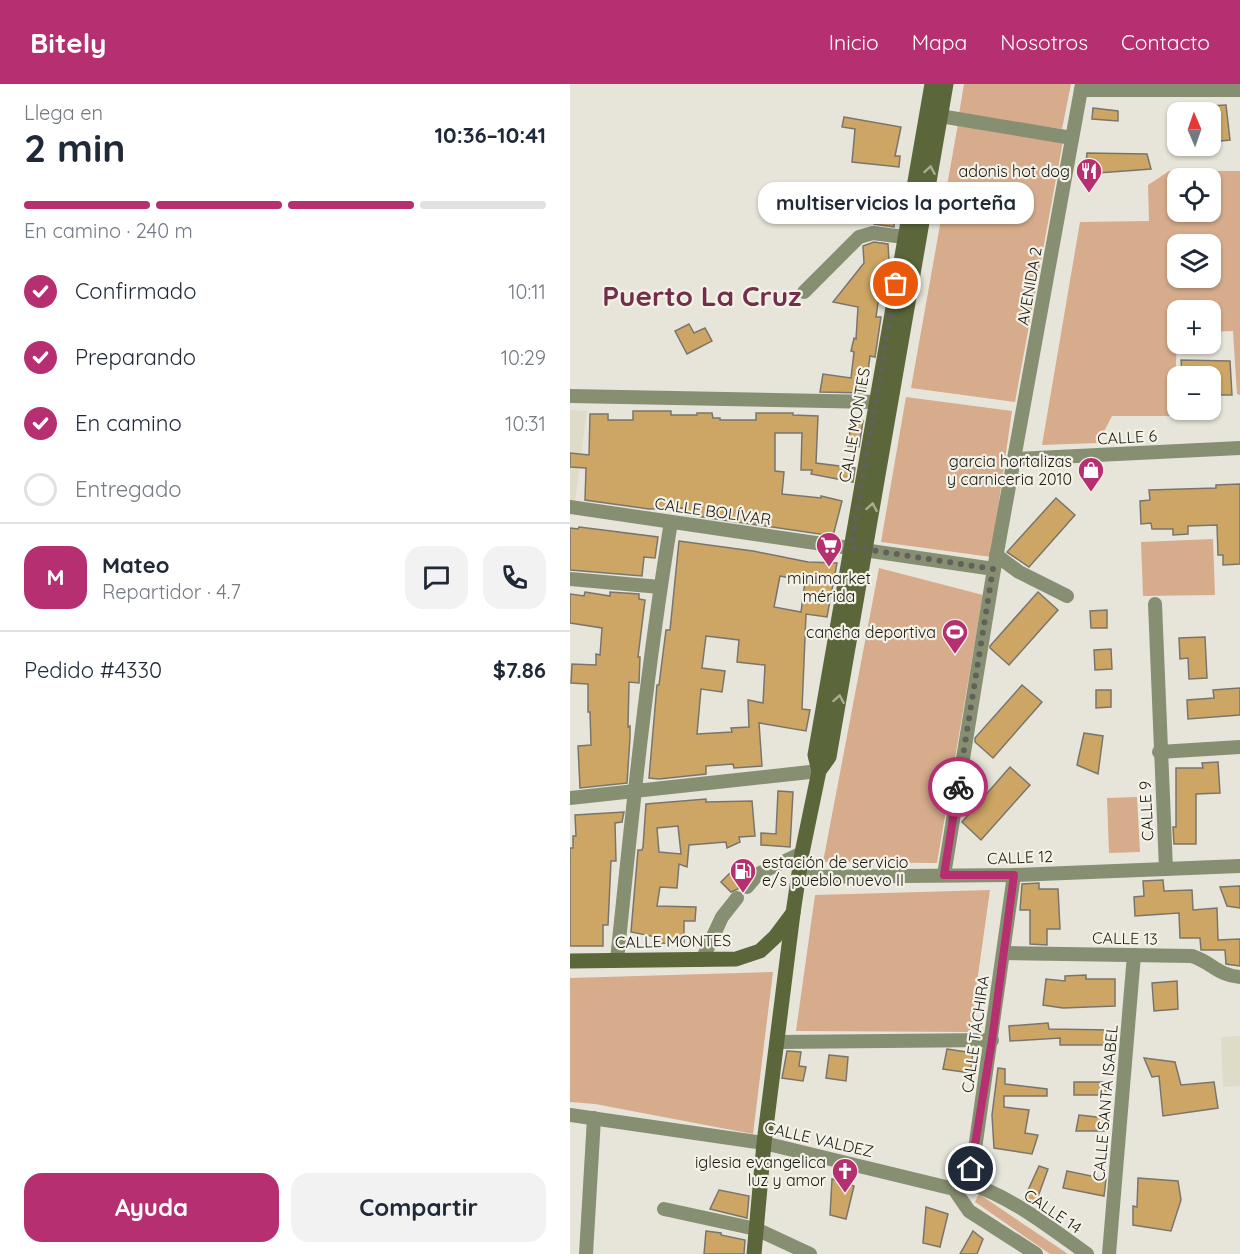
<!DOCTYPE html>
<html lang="es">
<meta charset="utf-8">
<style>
body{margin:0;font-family:Quicksand,sans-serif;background:#f2f2f3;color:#1f2937;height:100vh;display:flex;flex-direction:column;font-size:22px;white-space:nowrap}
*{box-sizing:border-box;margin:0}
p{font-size:20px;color:#747a83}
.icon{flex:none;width:33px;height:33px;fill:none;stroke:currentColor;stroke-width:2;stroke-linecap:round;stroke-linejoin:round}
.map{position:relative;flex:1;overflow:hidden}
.details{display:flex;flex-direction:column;background:#fff;width:570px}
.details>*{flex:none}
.needle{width:39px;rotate:358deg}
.fabs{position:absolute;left:597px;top:18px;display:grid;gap:12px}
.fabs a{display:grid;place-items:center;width:54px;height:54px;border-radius:12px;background:#fff;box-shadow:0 2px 4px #0004;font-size:30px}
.pin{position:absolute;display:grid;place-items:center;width:51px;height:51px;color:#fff;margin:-26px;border:3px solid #fff;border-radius:50%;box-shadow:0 2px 6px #0007}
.courier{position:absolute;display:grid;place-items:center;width:60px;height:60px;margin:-30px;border:4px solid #b62f70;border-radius:50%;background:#fff;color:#222;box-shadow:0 2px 8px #0007}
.bubble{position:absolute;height:42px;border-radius:18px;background:#fff;box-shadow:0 2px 4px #0004;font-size:20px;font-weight:700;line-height:42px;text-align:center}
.headline em{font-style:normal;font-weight:700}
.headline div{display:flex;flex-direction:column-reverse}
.headline{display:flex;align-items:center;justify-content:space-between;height:102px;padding:0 24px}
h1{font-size:39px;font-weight:700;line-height:45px}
.bar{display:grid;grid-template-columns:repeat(4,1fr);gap:9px 6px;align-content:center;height:72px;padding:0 24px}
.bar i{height:8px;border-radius:4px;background:#e0e1e3}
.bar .on{background:#b62f70}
.bar p{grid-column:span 4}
.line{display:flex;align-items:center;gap:15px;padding:0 24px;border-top:2px solid #e0e1e3}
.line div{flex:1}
.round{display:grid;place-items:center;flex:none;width:63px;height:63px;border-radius:18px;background:#f2f2f3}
ol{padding:0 24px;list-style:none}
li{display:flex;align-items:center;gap:18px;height:66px}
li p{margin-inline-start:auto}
li .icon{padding:6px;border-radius:50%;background:#b62f70;color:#fff;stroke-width:4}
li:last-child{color:#747a83}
li i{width:33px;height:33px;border:3px solid #e0e1e3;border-radius:50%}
.button{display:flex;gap:12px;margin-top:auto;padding:12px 24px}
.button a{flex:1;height:69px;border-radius:18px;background:#b62f70;color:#fff;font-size:24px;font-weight:700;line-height:69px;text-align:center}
.button a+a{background:#f2f2f3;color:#1f2937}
header{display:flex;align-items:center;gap:36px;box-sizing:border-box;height:84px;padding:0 30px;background:#b62f70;color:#fff}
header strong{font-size:28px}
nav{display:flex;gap:33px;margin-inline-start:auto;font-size:21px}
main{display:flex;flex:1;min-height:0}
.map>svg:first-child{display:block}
</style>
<header>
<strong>Bitely</strong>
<nav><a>Inicio</a><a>Mapa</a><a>Nosotros</a><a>Contacto</a></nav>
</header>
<main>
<section class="details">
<div class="headline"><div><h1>2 min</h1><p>Llega en</p></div><em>10:36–10:41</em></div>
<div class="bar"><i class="on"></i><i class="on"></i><i class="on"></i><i></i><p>En camino · 240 m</p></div>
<ol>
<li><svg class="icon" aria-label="check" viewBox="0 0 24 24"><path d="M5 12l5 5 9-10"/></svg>Confirmado<p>10:11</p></li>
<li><svg class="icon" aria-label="check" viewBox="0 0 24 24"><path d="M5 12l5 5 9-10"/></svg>Preparando<p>10:29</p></li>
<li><svg class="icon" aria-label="check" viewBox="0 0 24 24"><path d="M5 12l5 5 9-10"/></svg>En camino<p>10:31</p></li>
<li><i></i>Entregado</li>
</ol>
<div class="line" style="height:108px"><b class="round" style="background:#b62f70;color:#fff">M</b><div><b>Mateo</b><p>Repartidor · 4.7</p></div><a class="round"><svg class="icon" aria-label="chat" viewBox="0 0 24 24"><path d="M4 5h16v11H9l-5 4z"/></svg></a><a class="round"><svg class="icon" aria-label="phone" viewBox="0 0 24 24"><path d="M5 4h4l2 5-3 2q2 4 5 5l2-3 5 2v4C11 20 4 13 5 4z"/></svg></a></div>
<div class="line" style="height:78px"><div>Pedido #4330</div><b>$7.86</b></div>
<div class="button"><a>Ayuda</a><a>Compartir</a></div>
</section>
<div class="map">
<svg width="670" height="1170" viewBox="0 0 670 1170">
<rect width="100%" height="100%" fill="#e7e5da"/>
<!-- built -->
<g fill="#dedbc9">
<polygon points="0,326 17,327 5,418 0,417"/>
<polygon points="670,952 670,1002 653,1003 651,953"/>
</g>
<!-- green -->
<g fill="#d6ac8c" fill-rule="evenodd">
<polygon points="394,0 501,0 492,45 389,30"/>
<polygon points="388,40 493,57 445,318 341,304"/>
<path d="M599,87H670V311L667,310L663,247L641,248L640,226H608L604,332H542L528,359L472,361L510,138L579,137L578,101ZM608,94H640V128H608ZM608,160H640V194H608Z"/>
<polygon points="336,313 442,327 421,473 311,458"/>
<polygon points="643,455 645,511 573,512 571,458"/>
<polygon points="309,484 413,511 367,779 253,778"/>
<polygon points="567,713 570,768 539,769 537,714"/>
<polygon points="420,806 400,948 226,947 245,811"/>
<polygon points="203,888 183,1050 25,1020 0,1018 0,894"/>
<polygon points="409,1110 498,1170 480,1170 405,1118"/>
</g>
<!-- building -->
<g fill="#cda665" stroke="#7a756c" stroke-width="1.5" fill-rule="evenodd">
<polygon points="656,21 660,56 640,58 640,22"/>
<polygon points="523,24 548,27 548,37 522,35"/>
<polygon points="274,33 331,43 325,72 330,72 329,83 282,78 285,45 272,43"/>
<polygon points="517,69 577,70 581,85 515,90"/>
<polygon points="306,115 326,117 324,143 304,140"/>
<polygon points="304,158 318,160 319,177 314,177 306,233 311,233 305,273 300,272 295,309 250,308 253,290 281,294 284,268 281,267 284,254 286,255 288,223 263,218 294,179 293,162"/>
<polygon points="119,240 124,249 135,244 142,257 117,270 105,247"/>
<polygon points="611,276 660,277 662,311 640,311 640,292 612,292"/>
<polygon points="63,327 101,327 101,331 127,331 127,329 142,329 143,334 150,334 150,336 186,336 186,329 223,329 223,331 248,332 246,379 285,384 283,398 241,390 242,386 231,386 232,349 205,349 205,387 214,388 212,410 251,414 251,412 272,417 263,452 113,430 113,424 79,425 15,416 16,384 0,383 0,369 19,371 20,330 38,330 38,336 63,336"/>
<polygon points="293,337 289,363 278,362 281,338"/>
<polygon points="670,400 670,480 653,481 653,471 648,471 647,441 618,442 618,450 603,451 603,445 582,445 581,439 571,440 570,417 580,416 579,406 646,404 646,401"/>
<polygon points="486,414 505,431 459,483 437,468"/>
<polygon points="9,443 88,453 85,474 74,473 72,492 0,486 0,444 8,445"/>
<path d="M109,457L183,467L238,478L267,479L257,533L236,530L232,625L240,626L236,647L189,639L192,682L164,684L163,680L136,682V690L89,695L79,694L87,601H89L96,546H100ZM210,492L235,497L231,528L204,523ZM136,552L169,556L167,578L195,581L193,619L178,616L179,643L161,644L162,648L127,650L131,605L152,608L155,587L132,584Z"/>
<polygon points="15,508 40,512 40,508 69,510 69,515 75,516 68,573 70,573 69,599 59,598 58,643 60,642 60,653 57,699 10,704 8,662 21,661 20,628 18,628 18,600 1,599 2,580 26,581 26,570 30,571 32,544 0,539 0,510 14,512"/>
<polygon points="468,508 488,526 439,581 420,564 420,562"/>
<polygon points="537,526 537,544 521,544 520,527"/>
<polygon points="635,553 637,594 619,595 618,574 610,575 609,554"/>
<polygon points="541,565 542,585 525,586 524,566"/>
<polygon points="452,601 472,618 423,674 405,658 405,654"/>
<polygon points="670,604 670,631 618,635 617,616 644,614 643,606"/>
<polygon points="526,606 541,606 541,623 526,624"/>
<polygon points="514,649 533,652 528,690 507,681"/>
<polygon points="648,678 650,709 626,710 626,760 604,760 603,743 606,743 606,684 633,684 632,679"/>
<polygon points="440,683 460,701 411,756 392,738"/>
<polygon points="208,707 223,708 220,763 191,761 191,749 206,750"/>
<path d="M136,715V718L182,717L185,752L169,753L170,758L157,764L156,758L119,761L117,783L109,780L107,804L90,803L87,822L126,823L125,837H114V860L91,859V854L61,848L68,766H72L73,763L76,720ZM108,742L111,770L89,768L87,744Z"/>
<polygon points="54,728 52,738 45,739 46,777 41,777 38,841 33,841 33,862 0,862 0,764 3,764 3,752 6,752 5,731"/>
<polygon points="161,788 171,797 168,805 161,808 151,798"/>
<polygon points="593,796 594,807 622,806 623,826 647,824 648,856 670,855 670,882 656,880 655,866 631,866 630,854 610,854 609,829 565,832 564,813 574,812 573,797"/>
<polygon points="469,799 469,805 488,805 490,845 477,845 477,861 460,860 460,826 450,826 452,800"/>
<polygon points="670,802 670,824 657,822 650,803"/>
<polygon points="516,891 516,895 545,895 545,922 493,924 473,921 476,895 495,897 495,892"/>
<polygon points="607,897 608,925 584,927 582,899"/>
<polygon points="478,939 479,945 542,946 542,961 490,961 490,954 440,957 439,942"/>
<polygon points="377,965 403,969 400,989 373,985"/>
<polygon points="217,967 231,968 229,982 236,983 233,997 212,994"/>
<polygon points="259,971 278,973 276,997 256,994"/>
<polygon points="574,974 605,978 611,1001 644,998 648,1024 593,1032 589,992 582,993"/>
<polygon points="428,984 435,985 435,1000 477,1005 477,1012 434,1012 434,1023 459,1026 455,1049 468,1051 462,1070 424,1064 422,1031"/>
<rect x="504" y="998" width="32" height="13"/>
<polygon points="509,1031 535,1034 537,1047 506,1047"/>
<polygon points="469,1082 478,1085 466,1118 454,1115"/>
<polygon points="497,1087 536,1095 534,1112 493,1104"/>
<polygon points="568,1094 608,1097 611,1116 601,1147 563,1141 563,1122 567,1123"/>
<polygon points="262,1095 284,1102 276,1135 260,1131"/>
<polygon points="149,1106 179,1112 177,1134 140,1125"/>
<polygon points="356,1123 378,1130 370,1163 353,1159"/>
<polygon points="136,1147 151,1149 151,1151 175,1156 174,1170 134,1170"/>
<polygon points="403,1147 413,1155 407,1170 390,1170"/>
</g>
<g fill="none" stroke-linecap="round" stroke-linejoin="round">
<!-- street -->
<g stroke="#878f72" stroke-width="14">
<polyline points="511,6 670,6"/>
<polyline points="370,32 502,54"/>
<polyline points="234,208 289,153 303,149 334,153"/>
<polyline points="0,312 306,318"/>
<polyline points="445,375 670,364"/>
<polyline points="0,423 424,485"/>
<polyline points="426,471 449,488 497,512"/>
<polyline points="0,495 90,503"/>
<polyline points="585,520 596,785"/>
<polyline points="589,668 670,663"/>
<polyline points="0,714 249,687"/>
<polyline points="374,791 424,485 512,0"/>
<polyline points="230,793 444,791 670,782"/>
<polyline points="177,803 188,790 232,769"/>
<path d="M434,869L622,872C643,879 647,891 670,893"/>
<path d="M47,876C62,730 77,583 101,438"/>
<polyline points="132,876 152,833 167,814"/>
<polyline points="207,958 422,956"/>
<polyline points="0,1031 194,1059 384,1105 399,1127 466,1170"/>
<path d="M398,1099C442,1113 479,1143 517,1170"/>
<polyline points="384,1105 398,1099 404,1072 444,791"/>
<polyline points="94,1125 186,1145 240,1170"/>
<polyline points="16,1170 24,1034"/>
<polyline points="539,1170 564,871"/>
</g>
<!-- secondary -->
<g stroke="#5b663b" stroke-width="15">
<polyline points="249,687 245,671 362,0"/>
<polyline points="0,877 166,875 190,867 205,853 223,829"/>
<polyline points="184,1170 194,1059 223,829 232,769 249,687 259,673 376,0"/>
</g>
</g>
<!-- one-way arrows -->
<defs><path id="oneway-chevron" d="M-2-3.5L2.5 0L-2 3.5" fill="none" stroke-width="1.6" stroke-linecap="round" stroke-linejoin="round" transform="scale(1.5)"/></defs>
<g stroke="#a8ac91">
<use href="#oneway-chevron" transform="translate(360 86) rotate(-80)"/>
<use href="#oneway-chevron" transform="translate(302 423) rotate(-80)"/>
<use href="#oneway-chevron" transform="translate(269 615) rotate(-80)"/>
</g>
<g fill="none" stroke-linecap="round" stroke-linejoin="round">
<!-- done -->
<polyline stroke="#62605a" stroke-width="6" stroke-dasharray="0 10.8" points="326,200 281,463 423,485 388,703"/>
<!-- route -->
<polyline stroke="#b62f70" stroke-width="8" points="388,703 374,791 444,791 422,956 401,1085"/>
</g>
<!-- icons -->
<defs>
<g id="restaurant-pin" transform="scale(1.35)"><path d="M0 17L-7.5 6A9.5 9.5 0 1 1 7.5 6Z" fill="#b62f70" stroke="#f4f2e7"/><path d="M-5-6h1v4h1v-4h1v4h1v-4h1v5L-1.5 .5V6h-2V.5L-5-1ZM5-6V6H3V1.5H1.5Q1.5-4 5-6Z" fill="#fff"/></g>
<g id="shop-pin" transform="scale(1.35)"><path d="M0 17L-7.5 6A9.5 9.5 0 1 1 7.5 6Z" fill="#b62f70" stroke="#f4f2e7"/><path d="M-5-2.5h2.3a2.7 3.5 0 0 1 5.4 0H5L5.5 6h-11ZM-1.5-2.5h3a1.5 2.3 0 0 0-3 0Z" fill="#fff"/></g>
<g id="supermarket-pin" transform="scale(1.35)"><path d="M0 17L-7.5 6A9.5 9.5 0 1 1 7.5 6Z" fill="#b62f70" stroke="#f4f2e7"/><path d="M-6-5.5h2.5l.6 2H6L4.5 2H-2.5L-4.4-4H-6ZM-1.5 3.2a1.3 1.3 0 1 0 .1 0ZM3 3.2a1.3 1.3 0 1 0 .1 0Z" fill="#fff"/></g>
<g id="stadium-pin" transform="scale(1.35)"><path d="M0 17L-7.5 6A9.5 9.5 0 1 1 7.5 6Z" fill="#b62f70" stroke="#f4f2e7"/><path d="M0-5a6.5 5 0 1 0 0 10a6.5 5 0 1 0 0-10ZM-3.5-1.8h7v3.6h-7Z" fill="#fff"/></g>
<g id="fuel-pin" transform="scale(1.35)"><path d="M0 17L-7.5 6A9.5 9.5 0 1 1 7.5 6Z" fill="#b62f70" stroke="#f4f2e7"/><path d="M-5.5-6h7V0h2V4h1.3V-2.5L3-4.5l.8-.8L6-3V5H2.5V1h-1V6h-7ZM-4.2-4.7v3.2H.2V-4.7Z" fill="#fff"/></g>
<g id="church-pin" transform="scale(1.35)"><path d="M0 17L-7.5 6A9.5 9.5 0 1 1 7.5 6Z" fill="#b62f70" stroke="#f4f2e7"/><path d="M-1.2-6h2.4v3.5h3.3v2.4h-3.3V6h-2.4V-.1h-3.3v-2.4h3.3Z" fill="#fff"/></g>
</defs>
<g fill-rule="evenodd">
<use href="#restaurant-pin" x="519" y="87"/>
<use href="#shop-pin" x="521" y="386"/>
<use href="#supermarket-pin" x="259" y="461"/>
<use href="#stadium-pin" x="385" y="548"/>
<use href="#fuel-pin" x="173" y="787"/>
<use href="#church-pin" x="275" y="1087"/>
</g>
<g text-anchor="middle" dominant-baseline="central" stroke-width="4.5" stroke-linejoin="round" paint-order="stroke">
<!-- poi labels -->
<g font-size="16" fill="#1a1915" stroke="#f4f2e7" text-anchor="end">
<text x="500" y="87">adonis hot dog</text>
<text x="502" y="377">garcia hortalizas<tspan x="502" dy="18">y carniceria 2010</tspan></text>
<text x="259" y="494" text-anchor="middle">minimarket<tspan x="259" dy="18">mérida</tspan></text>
<text x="366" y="548">cancha deportiva</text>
<text x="192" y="778" text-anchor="start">estación de servicio<tspan x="192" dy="18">e/s pueblo nuevo II</tspan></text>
<text x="256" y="1078">iglesia evangelica<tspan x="256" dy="18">luz y amor</tspan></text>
</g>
<!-- street labels -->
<g font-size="16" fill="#1a1915" stroke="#f4f2e7">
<text transform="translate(459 202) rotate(-80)">AVENIDA 2</text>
<text transform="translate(284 341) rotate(-80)">CALLE MONTES</text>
<text transform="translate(557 353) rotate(-3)">CALLE 6</text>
<text transform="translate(143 427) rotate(8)">CALLE BOLÍVAR</text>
<text transform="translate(576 727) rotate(-93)">CALLE 9</text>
<text transform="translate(450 773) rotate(-2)">CALLE 12</text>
<text transform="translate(555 854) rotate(1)">CALLE 13</text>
<text transform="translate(103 857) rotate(-1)">CALLE MONTES</text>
<text transform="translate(405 950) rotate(-82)">CALLE TÁCHIRA</text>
<text transform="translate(535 1019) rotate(-85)">CALLE SANTA ISABEL</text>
<text transform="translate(249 1055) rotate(13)">CALLE VALDEZ</text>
<text transform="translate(483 1127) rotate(34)">CALLE 14</text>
</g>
<!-- town labels -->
<g font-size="28" font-weight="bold" fill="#722f4c" stroke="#f4f2e7">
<text x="132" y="211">Puerto La Cruz</text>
</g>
</g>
</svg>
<div class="fabs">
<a><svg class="needle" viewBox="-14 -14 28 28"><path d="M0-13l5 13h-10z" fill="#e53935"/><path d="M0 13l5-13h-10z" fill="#747a83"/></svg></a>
<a><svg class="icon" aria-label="locate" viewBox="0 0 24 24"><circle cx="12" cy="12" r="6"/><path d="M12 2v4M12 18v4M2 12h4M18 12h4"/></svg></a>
<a><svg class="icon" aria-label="layers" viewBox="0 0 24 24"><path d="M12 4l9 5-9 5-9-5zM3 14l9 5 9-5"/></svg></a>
<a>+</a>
<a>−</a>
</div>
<div class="pin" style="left:326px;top:200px;background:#ea580c"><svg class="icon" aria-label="bag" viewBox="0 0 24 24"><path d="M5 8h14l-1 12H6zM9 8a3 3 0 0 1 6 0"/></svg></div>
<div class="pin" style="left:401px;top:1085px;background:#1f2937"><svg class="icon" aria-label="home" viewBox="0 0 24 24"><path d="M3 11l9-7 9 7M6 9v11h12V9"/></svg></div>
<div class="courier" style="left:388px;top:703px"><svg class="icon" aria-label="bike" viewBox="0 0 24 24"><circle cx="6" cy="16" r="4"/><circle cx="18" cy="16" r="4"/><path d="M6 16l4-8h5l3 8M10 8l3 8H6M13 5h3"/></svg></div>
<div class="bubble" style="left:188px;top:98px;width:276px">multiservicios la porteña</div>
</div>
</main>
